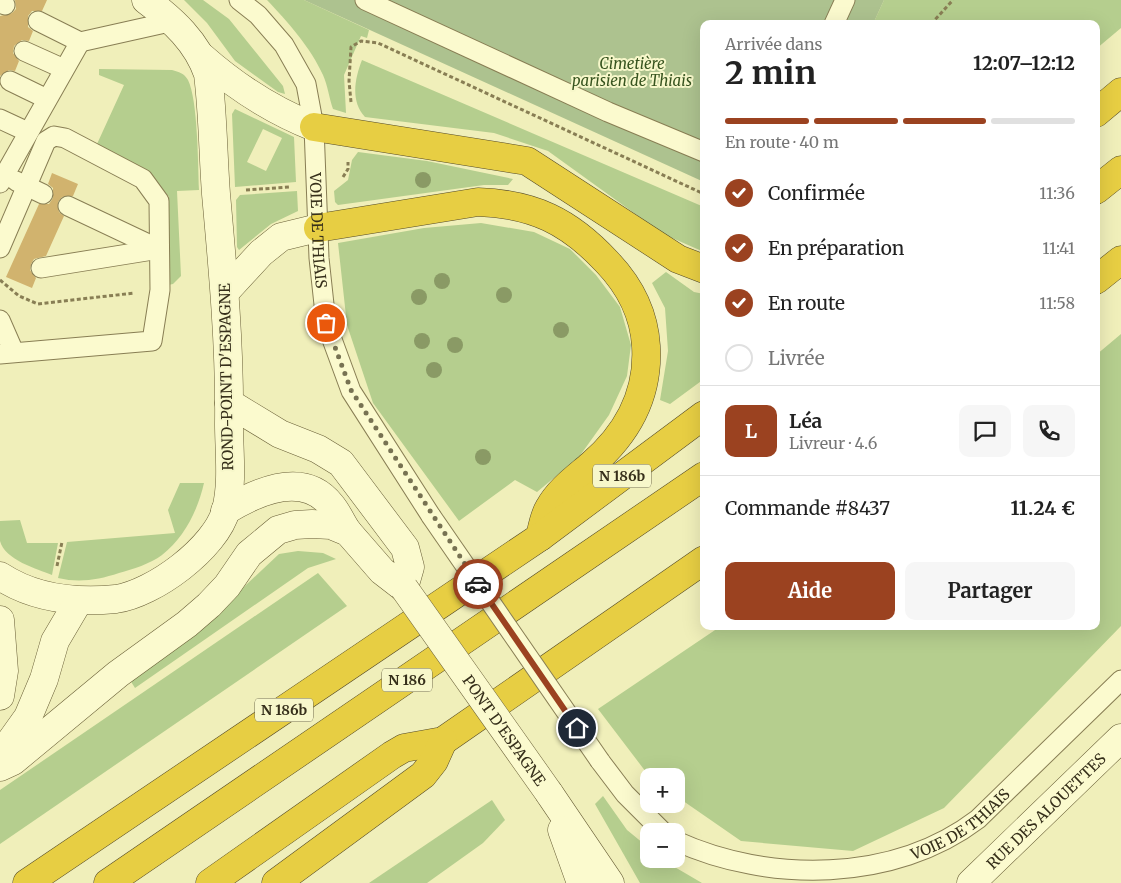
<!DOCTYPE html>
<html lang="fr">
<meta charset="utf-8">
<style>
body{margin:0;font-family:Merriweather,serif;background:#f6f6f6;color:#222;height:100vh;display:flex;flex-direction:column;font-size:19px;white-space:nowrap}
*{box-sizing:border-box;margin:0}
p{font-size:16px;color:#767676}
.icon{flex:none;width:28px;height:28px;fill:none;stroke:currentColor;stroke-width:2;stroke-linecap:round;stroke-linejoin:round}
.map{position:relative;flex:1;overflow:hidden}
.drawer{position:absolute;left:700px;top:20px;width:400px;height:610px;display:flex;flex-direction:column;background:#fff;border-radius:10px;box-shadow:0 5px 20px #0002}
.drawer>*{flex:none}
.fabs{position:absolute;left:640px;top:768px;display:grid;gap:10px}
.fabs a{display:grid;place-items:center;width:45px;height:45px;border-radius:10px;background:#fff;box-shadow:0 5px 20px #0002;font-size:25px}
.pin{position:absolute;display:grid;place-items:center;width:42px;height:42px;color:#fff;margin:-21px;border:2px solid #fff;border-radius:50%;box-shadow:0 1px 5px #0007}
.courier{position:absolute;display:grid;place-items:center;width:50px;height:50px;margin:-25px;border:4px solid #9b4220;border-radius:50%;background:#fff;color:#222;box-shadow:0 1px 6px #0007}
.summary em{font-style:normal;font-weight:700}
.summary div{display:flex;flex-direction:column-reverse}
.summary{display:flex;align-items:center;justify-content:space-between;height:85px;padding:0 25px}
h1{font-size:32px;font-weight:700;line-height:38px}
.bar{display:grid;grid-template-columns:repeat(4,1fr);gap:8px 5px;align-content:center;height:60px;padding:0 25px}
.bar i{height:6px;border-radius:4px;background:#e0e0e0}
.bar .selected{background:#9b4220}
.bar p{grid-column:span 4}
.line{display:flex;align-items:center;gap:12px;padding:0 25px;border-top:1px solid #e0e0e0}
.line div{flex:1}
.round{display:grid;place-items:center;flex:none;width:52px;height:52px;border-radius:10px;background:#f6f6f6}
ol{padding:0 25px;list-style:none}
li{display:flex;align-items:center;gap:15px;height:55px}
li p{margin-inline-start:auto}
li .icon{padding:5px;border-radius:50%;background:#9b4220;color:#fff;stroke-width:4}
li:last-child{color:#767676}
li i{width:28px;height:28px;border:2px solid #e0e0e0;border-radius:50%}
.button{display:flex;gap:10px;margin-top:auto;padding:10px 25px}
.button a{flex:1;height:58px;border-radius:10px;background:#9b4220;color:#fff;font-size:20px;font-weight:700;line-height:58px;text-align:center}
.button a+a{background:#f6f6f6;color:#222}
.map>svg:first-child{display:block}
</style>
<div class="map">
<svg width="1121" height="883" viewBox="0 0 1121 883">
<rect width="100%" height="100%" fill="#f0efba"/>
<!-- green -->
<g fill="#b5ce8e" fill-rule="evenodd">
<polygon points="184,0 203,0 229,19 283,86 285,94 278,92 235,61 207,23"/>
<path d="M267,0H304L369,30L367,38L361,36L344,75L346,113L333,109C329,98 328,86 323,75C311,48 287,21 267,0Z"/>
<polygon points="884,0 1121,0 1121,28 1096,49 1096,24 873,24"/>
<path d="M362,60L704,207V252L663,234L548,151L494,133L365,117C350,101 355,78 362,60Z"/>
<path d="M99,69L172,70C179,72 184,73 188,80C198,100 198,165 199,190L177,191L181,276L173,284L168,285L169,197L148,172L97,144L124,85L99,75Z"/>
<path d="M235,109L294,137L296,182L235,187L232,114ZM263,129L282,138L266,171L247,162Z"/>
<polygon points="358,152 427,161 513,179 508,185 484,185 338,205 335,202 334,191 348,180 352,160"/>
<polygon points="297,191 298,211 271,224 239,250 237,247 236,200 240,195"/>
<polygon points="481,223 534,232 570,249 596,275 620,307 631,345 627,376 609,415 579,457 537,492 515,480 459,521 373,403 347,325 338,243 424,228"/>
<polygon points="666,272 694,292 704,294 704,379 670,404 660,400 668,351 665,308 652,283"/>
<polygon points="1121,334 1121,626 944,808 853,851 741,841 676,796 676,776 649,776 598,709 721,626 1096,626 1096,355"/>
<path d="M180,483H204C198,510 184,538 162,555C150,564 133,569 119,573C98,580 79,583 58,578L67,542L175,533L168,510Z"/>
<path d="M20,520L27,543H58L52,575C37,569 5,560 0,541C0,535 0,527 0,521Z"/>
<polygon points="298,551 323,553 336,559 308,568 135,688 130,680 182,645 279,554"/>
<polygon points="318,573 347,606 0,844 0,790"/>
<polygon points="603,796 627,830 649,848 649,859 661,859 702,883 640,883 595,804"/>
<polygon points="492,800 505,820 483,843 427,883 369,883"/>
</g>
<!-- cemetery -->
<polygon fill="#adc28f" points="304,0 884,0 873,24 704,24 704,182"/>
<!-- building -->
<g fill="#d1b36e">
<polygon points="15,0 47,0 42,11 32,11 28,16 28,27 33,31 29,41 22,40 14,46 13,53 19,61 15,71 9,70 0,76 0,16 12,13 16,9"/>
<polygon points="52,173 78,184 73,196 62,197 58,202 59,212 64,216 46,256 34,259 31,264 30,270 36,278 32,288 6,277 39,204 49,204 53,198 53,188 48,184"/>
</g>
<g fill="none" stroke-linecap="round" stroke-linejoin="round">
<!-- lane casing -->
<g stroke="#887e54" stroke-width="21">
<g id="lane">
<path id="s1" d="M239,0L258,15L284,45L306,84L314,127L319,258L326,323L351,391L431,516"/>
<polyline points="365,0 608,112 704,152"/>
<polyline points="0,3 5,5"/>
<polyline points="38,21 80,42 174,21"/>
<polyline points="834,24 845,0"/>
<polyline points="24,51 64,69"/>
<polyline points="10,81 47,99"/>
<polyline points="0,119 28,132"/>
<polyline points="16,181 43,194"/>
<polyline points="0,183 80,42"/>
<polyline points="68,206 159,249"/>
<polyline points="0,248 46,141 54,136 65,138 143,179 159,201 160,290 152,341 0,354"/>
<polyline points="41,268 159,249"/>
<polyline points="0,320 14,352"/>
<polyline points="600,761 625,794 662,831"/>
<path id="s2" d="M676,841C768,883 894,883 978,819L1121,680"/>
</g>
</g>
<!-- secondary casing -->
<g stroke="#695f37" stroke-width="29">
<g id="secondary">
<path d="M202,57C236,87 271,110 314,127"/>
<polyline points="226,291 261,253 281,237 318,228"/>
<path d="M225,511C256,492 303,470 331,505C338,513 342,524 348,532"/>
<path d="M0,576C35,599 75,603 116,599C153,594 216,548 226,510C233,483 229,451 229,424C230,347 223,271 216,194C213,154 213,114 208,74C197,42 173,20 146,0"/>
<polyline points="0,620 4,671 0,696"/>
<polyline points="0,756 28,717 44,679 55,641 78,602"/>
<polyline points="0,767 13,761 118,674 187,624 209,605 227,586 249,554 278,530 295,525 312,524 331,525 348,532 382,571 404,588 410,567 405,548 341,463 318,449 280,434 229,403"/>
<polyline points="549,793 610,883"/>
<polyline points="562,830 581,883"/>
<path id="s3" d="M971,883L1121,738"/>
</g>
</g>
<!-- highway casing -->
<g stroke="#554a29" stroke-width="29">
<g id="highway">
<polyline points="1096,113 1121,92"/>
<polyline points="314,127 527,161 678,259 704,269"/>
<polyline points="1096,190 1121,170"/>
<path d="M318,228L478,202C533,204 569,221 607,262C630,286 644,313 646,346C649,395 627,434 591,465C576,478 559,490 549,508C544,516 542,528 540,537"/>
<polyline points="1096,280 1121,260"/>
<polyline points="27,883 540,537 704,415"/>
<polyline points="108,883 704,476"/>
<polyline points="210,883 392,755 404,748 443,741 704,560"/>
<polyline points="276,883 423,775 434,761 443,741"/>
</g>
</g>
<!-- path -->
<g stroke="#887e54" stroke-width="3" stroke-dasharray="4 2.5" stroke-linecap="butt">
<polyline points="931,24 953,0"/>
<polyline points="351,102 349,81 351,47 361,41 378,43 704,194"/>
<polyline points="343,177 348,169 348,162"/>
<polyline points="246,190 290,187"/>
<polyline points="0,280 19,296 38,304 134,293"/>
<polyline points="57,566 62,542"/>
</g>
<!-- lane -->
<use href="#lane" stroke="#fbface" stroke-width="19"/>
<!-- secondary -->
<use href="#secondary" stroke="#fbface" stroke-width="28"/>
<!-- highway -->
<use href="#highway" stroke="#e7ce43" stroke-width="28"/>
<!-- lane-bridge casing -->
<g stroke="#887e54" stroke-width="21" stroke-linecap="butt">
<polyline id="lane-bridge" points="431,516 600,761"/>
</g>
<!-- secondary-bridge casing -->
<g stroke="#695f37" stroke-width="29" stroke-linecap="butt">
<g id="secondary-bridge">
<path id="s4" d="M404,588L549,793"/>
</g>
</g>
<!-- lane-bridge -->
<use href="#lane-bridge" stroke="#fbface" stroke-width="19"/>
<!-- secondary-bridge -->
<use href="#secondary-bridge" stroke="#fbface" stroke-width="28"/>
</g>
<!-- trees -->
<g fill="#8a9a65">
<circle cx="423" cy="180" r="8"/>
<circle cx="442" cy="281" r="8"/>
<circle cx="504" cy="295" r="8"/>
<circle cx="419" cy="297" r="8"/>
<circle cx="561" cy="330" r="8"/>
<circle cx="422" cy="341" r="8"/>
<circle cx="455" cy="345" r="8"/>
<circle cx="434" cy="370" r="8"/>
<circle cx="483" cy="457" r="8"/>
</g>
<g fill="none" stroke-linecap="round" stroke-linejoin="round">
<!-- done -->
<polyline stroke="#777252" stroke-width="5" stroke-dasharray="0 9" points="326,323 351,390 478,584"/>
<!-- route -->
<polyline stroke="#9b4220" stroke-width="6" points="478,584 577,728"/>
</g>
<g text-anchor="middle" dominant-baseline="central" stroke-width="4" stroke-linejoin="round" paint-order="stroke">
<!-- shield labels -->
<g fill="#f7f7ca" stroke="#706b4f" stroke-width="1">
<rect x="593" y="464.5" width="58" height="23" rx="4"/>
<rect x="382" y="668.5" width="50" height="23" rx="4"/>
<rect x="255" y="698.5" width="58" height="23" rx="4"/>
</g>
<g font-size="14" font-weight="bold" fill="#362f1a">
<text x="622" y="476">N 186b</text>
<text x="407" y="680">N 186</text>
<text x="284" y="710">N 186b</text>
</g>
<!-- park labels -->
<g font-size="15" font-style="italic" fill="#37541f" stroke="#f7f7ca">
<text x="632" y="63">Cimetière<tspan x="632" dy="17">parisien de Thiais</tspan></text>
</g>
<!-- street labels -->
<g font-size="15" fill="#362f1a" stroke="#f7f7ca">
<text stroke="none"><textPath href="#s1" startOffset="256">VOIE DE THIAIS</textPath></text>
<text transform="translate(226 377) rotate(-91)">ROND-POINT D'ESPAGNE</text>
<text stroke="none"><textPath href="#s4" startOffset="174">PONT D'ESPAGNE</textPath></text>
<text stroke="none"><textPath href="#s3" startOffset="104">RUE DES ALOUETTES</textPath></text>
<text stroke="none"><textPath href="#s2" startOffset="299">VOIE DE THIAIS</textPath></text>
</g>
</g>
</svg>
<div class="fabs">
<a>+</a>
<a>−</a>
</div>
<div class="pin" style="left:326px;top:323px;background:#ea580c"><svg class="icon" aria-label="bag" viewBox="0 0 24 24"><path d="M5 8h14l-1 12H6zM9 8a3 3 0 0 1 6 0"/></svg></div>
<div class="pin" style="left:577px;top:728px;background:#1f2937"><svg class="icon" aria-label="home" viewBox="0 0 24 24"><path d="M3 11l9-7 9 7M6 9v11h12V9"/></svg></div>
<div class="courier" style="left:478px;top:584px"><svg class="icon" aria-label="car" viewBox="0 0 24 24"><path d="M5 17H2v-5l4-1 3-4h7l3 4 3 1v5h-3M9 17h6M6 11h13"/><circle cx="7" cy="17" r="2"/><circle cx="17" cy="17" r="2"/></svg></div>
<section class="drawer">
<div class="summary"><div><h1>2 min</h1><p>Arrivée dans</p></div><em>12:07–12:12</em></div>
<div class="bar"><i class="selected"></i><i class="selected"></i><i class="selected"></i><i></i><p>En route · 40 m</p></div>
<ol>
<li><svg class="icon" aria-label="check" viewBox="0 0 24 24"><path d="M5 12l5 5 9-10"/></svg>Confirmée<p>11:36</p></li>
<li><svg class="icon" aria-label="check" viewBox="0 0 24 24"><path d="M5 12l5 5 9-10"/></svg>En préparation<p>11:41</p></li>
<li><svg class="icon" aria-label="check" viewBox="0 0 24 24"><path d="M5 12l5 5 9-10"/></svg>En route<p>11:58</p></li>
<li><i></i>Livrée</li>
</ol>
<div class="line" style="height:90px"><b class="round" style="background:#9b4220;color:#fff">L</b><div><b>Léa</b><p>Livreur · 4.6</p></div><a class="round"><svg class="icon" aria-label="chat" viewBox="0 0 24 24"><path d="M4 5h16v11H9l-5 4z"/></svg></a><a class="round"><svg class="icon" aria-label="phone" viewBox="0 0 24 24"><path d="M5 4h4l2 5-3 2q2 4 5 5l2-3 5 2v4C11 20 4 13 5 4z"/></svg></a></div>
<div class="line" style="height:65px"><div>Commande #8437</div><b>11.24 €</b></div>
<div class="button"><a>Aide</a><a>Partager</a></div>
</section>
</div>
